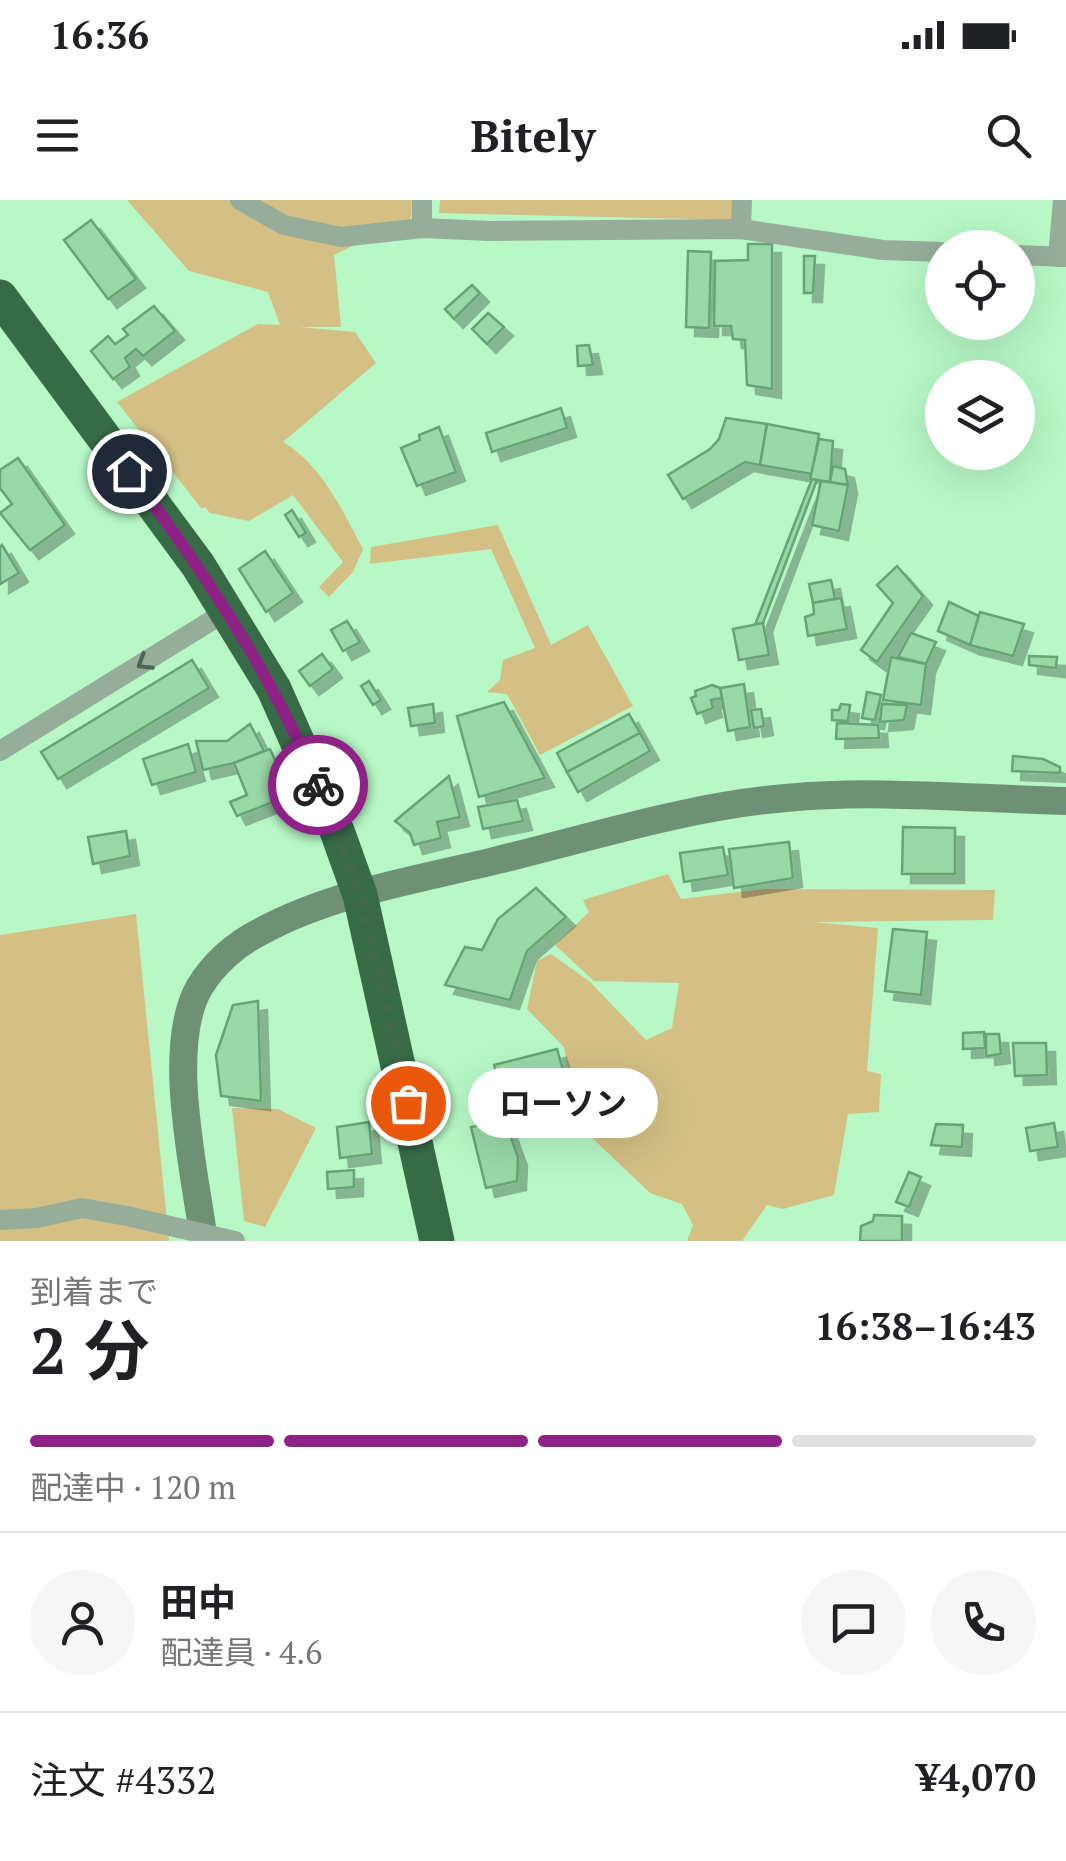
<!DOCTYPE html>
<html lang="ja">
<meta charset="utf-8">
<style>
body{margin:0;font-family:"PT Serif","Noto Sans JP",serif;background:#f6f6f6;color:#202124;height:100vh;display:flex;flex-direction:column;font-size:38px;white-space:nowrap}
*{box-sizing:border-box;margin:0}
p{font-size:32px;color:#757577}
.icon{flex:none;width:55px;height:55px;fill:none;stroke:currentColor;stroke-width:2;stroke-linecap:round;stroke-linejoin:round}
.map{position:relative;height:1041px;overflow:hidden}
.side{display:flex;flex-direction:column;background:#fff;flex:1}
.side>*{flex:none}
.controls{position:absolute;left:925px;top:30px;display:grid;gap:20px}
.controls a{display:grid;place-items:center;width:110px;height:110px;border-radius:50%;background:#fff;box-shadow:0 10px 40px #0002;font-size:50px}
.pin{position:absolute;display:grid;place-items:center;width:85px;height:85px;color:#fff;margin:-42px;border:5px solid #fff;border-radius:50%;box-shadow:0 2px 10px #0007}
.courier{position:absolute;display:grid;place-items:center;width:100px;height:100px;margin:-50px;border:8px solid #8e2286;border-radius:50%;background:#fff;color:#222;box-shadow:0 2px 12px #0007}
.bubble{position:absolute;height:70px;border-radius:35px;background:#fff;box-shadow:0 10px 40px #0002;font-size:32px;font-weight:700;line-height:70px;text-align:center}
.head em{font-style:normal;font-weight:700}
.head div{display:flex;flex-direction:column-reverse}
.head{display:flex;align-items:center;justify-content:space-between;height:170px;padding:0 30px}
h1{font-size:65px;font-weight:700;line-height:75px}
.bar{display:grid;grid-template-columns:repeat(4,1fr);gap:15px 10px;align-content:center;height:120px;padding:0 30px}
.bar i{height:12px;border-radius:8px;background:#e0e0e0}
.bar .selected{background:#8e2286}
.bar p{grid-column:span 4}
.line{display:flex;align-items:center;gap:25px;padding:0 30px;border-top:2px solid #e0e0e0}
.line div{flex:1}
.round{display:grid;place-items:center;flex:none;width:105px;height:105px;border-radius:52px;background:#f6f6f6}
.status{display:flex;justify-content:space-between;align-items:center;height:70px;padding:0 50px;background:#fff;direction:ltr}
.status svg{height:28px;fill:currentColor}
header{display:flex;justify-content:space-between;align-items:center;height:130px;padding:0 30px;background:#fff;font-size:45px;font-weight:700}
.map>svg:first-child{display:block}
</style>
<div class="status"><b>16:36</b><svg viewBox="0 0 49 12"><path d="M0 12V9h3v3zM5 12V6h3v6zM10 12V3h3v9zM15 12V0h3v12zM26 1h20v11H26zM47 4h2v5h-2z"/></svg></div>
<header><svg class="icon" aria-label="menu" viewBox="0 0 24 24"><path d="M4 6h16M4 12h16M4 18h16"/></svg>Bitely<svg class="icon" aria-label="search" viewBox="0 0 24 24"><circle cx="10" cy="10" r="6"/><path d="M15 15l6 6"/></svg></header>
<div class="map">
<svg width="1066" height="1041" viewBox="0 0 1066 1041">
<defs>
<filter id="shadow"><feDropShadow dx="9" dy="9" stdDeviation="0" flood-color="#0004"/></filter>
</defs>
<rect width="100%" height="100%" fill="#b7f8c6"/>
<!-- green -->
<g fill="#d4c084">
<path d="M127,0H412L411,18L334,55L341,127H299L355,132L376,163L283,242C322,265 342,310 363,349L353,372L329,397L319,387L343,362L293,295L249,321L210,313L205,307L202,309L117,202L258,124L280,125L268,92L189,71Z"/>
<polygon points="440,0 734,0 733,20 439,13"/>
<polygon points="498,325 551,445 588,425 633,506 540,555 507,494 487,492 500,480 503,460 535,448 491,349 370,364 371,347"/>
<polygon points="668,674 681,699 765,689 995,690 993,720 813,722 878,728 867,871 881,874 879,912 848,914 834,995 783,1009 767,1005 742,1041 687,1041 693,1025 682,1004 650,993 585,931 576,909 564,847 527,809 537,761 551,754 589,781 646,840 672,828 679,783 594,781 555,745 589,712 583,700"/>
<polygon points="136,714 169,1041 0,1041 0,735"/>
<polygon points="232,908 278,909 316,928 265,1027 244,1021"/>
</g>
<!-- building -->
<g fill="#99d9a8" stroke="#66a476" stroke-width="2.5" filter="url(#shadow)">
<polygon points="91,20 136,79 108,99 64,40"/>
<polygon points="748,44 772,44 772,189 747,185 745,140 733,139 731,126 714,126 715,61 748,60"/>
<polygon points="688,51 711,52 709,128 686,127"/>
<polygon points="804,56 815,56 813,93 804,93"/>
<polygon points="472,85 480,93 454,119 445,109"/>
<polygon points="154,106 175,131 143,156 136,149 125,158 130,167 113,179 91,151 108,136 115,144 128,135 123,129"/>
<polygon points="488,113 504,127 487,144 472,129"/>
<polygon points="589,145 593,165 578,166 577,146"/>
<polygon points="561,208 567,228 492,252 486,233"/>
<polygon points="726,218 767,224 760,265 745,262 683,299 668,275 710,249 719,239"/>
<polygon points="767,224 819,234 812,274 760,265"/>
<polygon points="439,227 456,272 417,286 401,248 420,240 419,235"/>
<polygon points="819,239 833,241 830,282 810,279"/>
<polygon points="18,258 65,325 30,350 0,313 12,304 0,288 0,270"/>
<polygon points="833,266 845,269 848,285 830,282"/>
<polygon points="812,279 817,280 763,423 755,425"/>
<polygon points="821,281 848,285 839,331 812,325"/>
<polygon points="292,310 306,333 299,337 285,315"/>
<polygon points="2,345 19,373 0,384 0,347"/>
<polygon points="265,351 293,393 266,412 239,369"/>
<polygon points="897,366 923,396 877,462 861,450 893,403 877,385"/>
<polygon points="831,380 835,399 813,403 809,384"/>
<polygon points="841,398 847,429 808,436 805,417 814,414 813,403"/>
<polygon points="949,402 979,416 970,445 938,431"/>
<polygon points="980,412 1024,424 1013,456 970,445"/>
<polygon points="347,421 360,442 343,451 331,430"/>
<polygon points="763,423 769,455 739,460 733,429"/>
<polygon points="911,433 936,442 926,464 898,457"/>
<polygon points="322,454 333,469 310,486 299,471"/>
<polygon points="1029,456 1057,457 1056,468 1029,465"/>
<polygon points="891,457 926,464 921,505 883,500"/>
<polygon points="192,460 209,488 58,579 41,552"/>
<polygon points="369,481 381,500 373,505 361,486"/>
<polygon points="744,484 750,527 728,531 720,488"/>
<polygon points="712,485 720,488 722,498 711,500 713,508 697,514 691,498 696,496 695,491"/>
<polygon points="867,492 881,495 875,520 862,518"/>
<polygon points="504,502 545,578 479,597 457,516"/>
<polygon points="433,504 435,523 411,526 408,508"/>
<polygon points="841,504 850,505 848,521 832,520 832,510 839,510"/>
<polygon points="882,504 907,505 904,520 880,522"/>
<polygon points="761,509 764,526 754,528 751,510"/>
<polygon points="629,514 640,533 567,572 557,553"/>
<polygon points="837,523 878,525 879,538 836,539"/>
<polygon points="250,524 264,551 234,563 203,570 196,541 227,541"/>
<polygon points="640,533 650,551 578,592 567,572"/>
<polygon points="188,544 196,572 152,585 143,559"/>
<polygon points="270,549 291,595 237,616 230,602 247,595 234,563"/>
<polygon points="1013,556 1043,559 1060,567 1060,573 1012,571"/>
<polygon points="449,576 460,617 437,622 441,638 414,645 410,633 395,621"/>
<polygon points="517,600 523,621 483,629 478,607"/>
<polygon points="903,627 955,628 955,674 902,674"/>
<polygon points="126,631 130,656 93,664 88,637"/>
<polygon points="789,642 793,678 734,688 729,649"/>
<polygon points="723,647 728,675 684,682 680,653"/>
<polygon points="536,688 566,717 527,751 510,800 445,785 465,747 482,750 498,719"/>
<polygon points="893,729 927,732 921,795 885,791"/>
<polygon points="258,801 261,901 221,896 216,855 233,805"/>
<polygon points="984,832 985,848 963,849 963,833"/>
<polygon points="986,834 999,834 1001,854 986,856"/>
<polygon points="1013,843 1046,843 1047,875 1015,876"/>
<polygon points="557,849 565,877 501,891 494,865"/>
<polygon points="555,899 561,926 545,928 539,902"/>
<polygon points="505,921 518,957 517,981 486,988 471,927"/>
<polygon points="369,922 372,954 340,958 337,927"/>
<polygon points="1054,923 1058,947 1030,951 1026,928"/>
<polygon points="936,924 963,925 962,947 931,945"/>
<polygon points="354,970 354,987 328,989 327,972"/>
<polygon points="909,972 921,977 909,1007 896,1002"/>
<polygon points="874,1015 902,1016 902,1041 860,1041 861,1026 873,1021"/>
</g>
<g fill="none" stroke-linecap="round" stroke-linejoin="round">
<!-- street -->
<g stroke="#96ad9a" stroke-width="20">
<polyline points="240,0 284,25 341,37 422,28 490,31 741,29 883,50 942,52"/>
<polyline points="422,28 422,0"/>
<polyline points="741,29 742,0"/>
<polyline points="1018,55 1066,57"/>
<polyline points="1058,57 1063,0"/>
<polyline points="0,551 227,411"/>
<polyline points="0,1020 37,1018 82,1008 127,1016"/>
</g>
<!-- secondary -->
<path stroke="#6e9176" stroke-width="28" d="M204,1041C195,973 165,848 199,788C213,764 236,744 260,732C331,693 420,679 498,660C593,637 689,606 786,598C878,589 974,599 1066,601"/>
<!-- highway -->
<polyline stroke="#376b46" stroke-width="35" points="0,97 198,365 274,489 337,631 360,695 437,1041"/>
<!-- street-bridge -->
<polyline stroke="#96ad9a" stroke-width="20" points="127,1016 235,1041"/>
</g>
<!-- one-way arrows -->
<defs><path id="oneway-chevron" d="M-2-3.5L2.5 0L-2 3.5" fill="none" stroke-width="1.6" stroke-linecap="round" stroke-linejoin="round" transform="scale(2.5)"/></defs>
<use stroke="#4c6452" href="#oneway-chevron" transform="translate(144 463) rotate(148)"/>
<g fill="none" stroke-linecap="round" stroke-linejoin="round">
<!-- done -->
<polyline stroke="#41684b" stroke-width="10" stroke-dasharray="0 18" points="318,585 360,695 408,903"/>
<!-- route -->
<path stroke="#8e2286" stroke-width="12" d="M129,271C203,370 270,471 318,585"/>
</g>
</svg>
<div class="controls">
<a><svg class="icon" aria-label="locate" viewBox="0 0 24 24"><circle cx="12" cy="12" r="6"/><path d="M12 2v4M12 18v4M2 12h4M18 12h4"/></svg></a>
<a><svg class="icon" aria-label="layers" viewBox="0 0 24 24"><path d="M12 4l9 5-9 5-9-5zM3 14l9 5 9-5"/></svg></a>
</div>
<div class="pin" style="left:408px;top:903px;background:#ea580c"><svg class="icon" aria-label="bag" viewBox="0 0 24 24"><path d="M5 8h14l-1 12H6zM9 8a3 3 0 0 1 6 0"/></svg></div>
<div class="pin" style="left:129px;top:271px;background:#1f2937"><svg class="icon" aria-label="home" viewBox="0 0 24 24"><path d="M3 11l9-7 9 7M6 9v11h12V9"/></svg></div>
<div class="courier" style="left:318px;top:585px"><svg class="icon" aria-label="bike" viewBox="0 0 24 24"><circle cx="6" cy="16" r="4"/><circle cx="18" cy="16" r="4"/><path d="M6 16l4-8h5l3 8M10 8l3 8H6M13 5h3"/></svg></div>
<div class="bubble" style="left:468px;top:868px;width:190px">ローソン</div>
</div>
<section class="side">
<div class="head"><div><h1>2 分</h1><p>到着まで</p></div><em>16:38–16:43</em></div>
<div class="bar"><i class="selected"></i><i class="selected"></i><i class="selected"></i><i></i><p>配達中 · 120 m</p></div>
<div class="line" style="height:180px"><a class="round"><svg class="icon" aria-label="person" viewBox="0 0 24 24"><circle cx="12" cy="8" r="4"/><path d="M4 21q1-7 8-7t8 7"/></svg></a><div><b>田中</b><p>配達員 · 4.6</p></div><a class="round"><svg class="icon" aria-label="chat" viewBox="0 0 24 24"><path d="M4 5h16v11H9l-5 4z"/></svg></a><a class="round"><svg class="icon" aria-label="phone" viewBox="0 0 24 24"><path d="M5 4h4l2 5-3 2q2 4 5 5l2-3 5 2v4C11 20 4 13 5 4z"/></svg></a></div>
<div class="line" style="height:130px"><div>注文 #4332</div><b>¥4,070</b></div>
</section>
